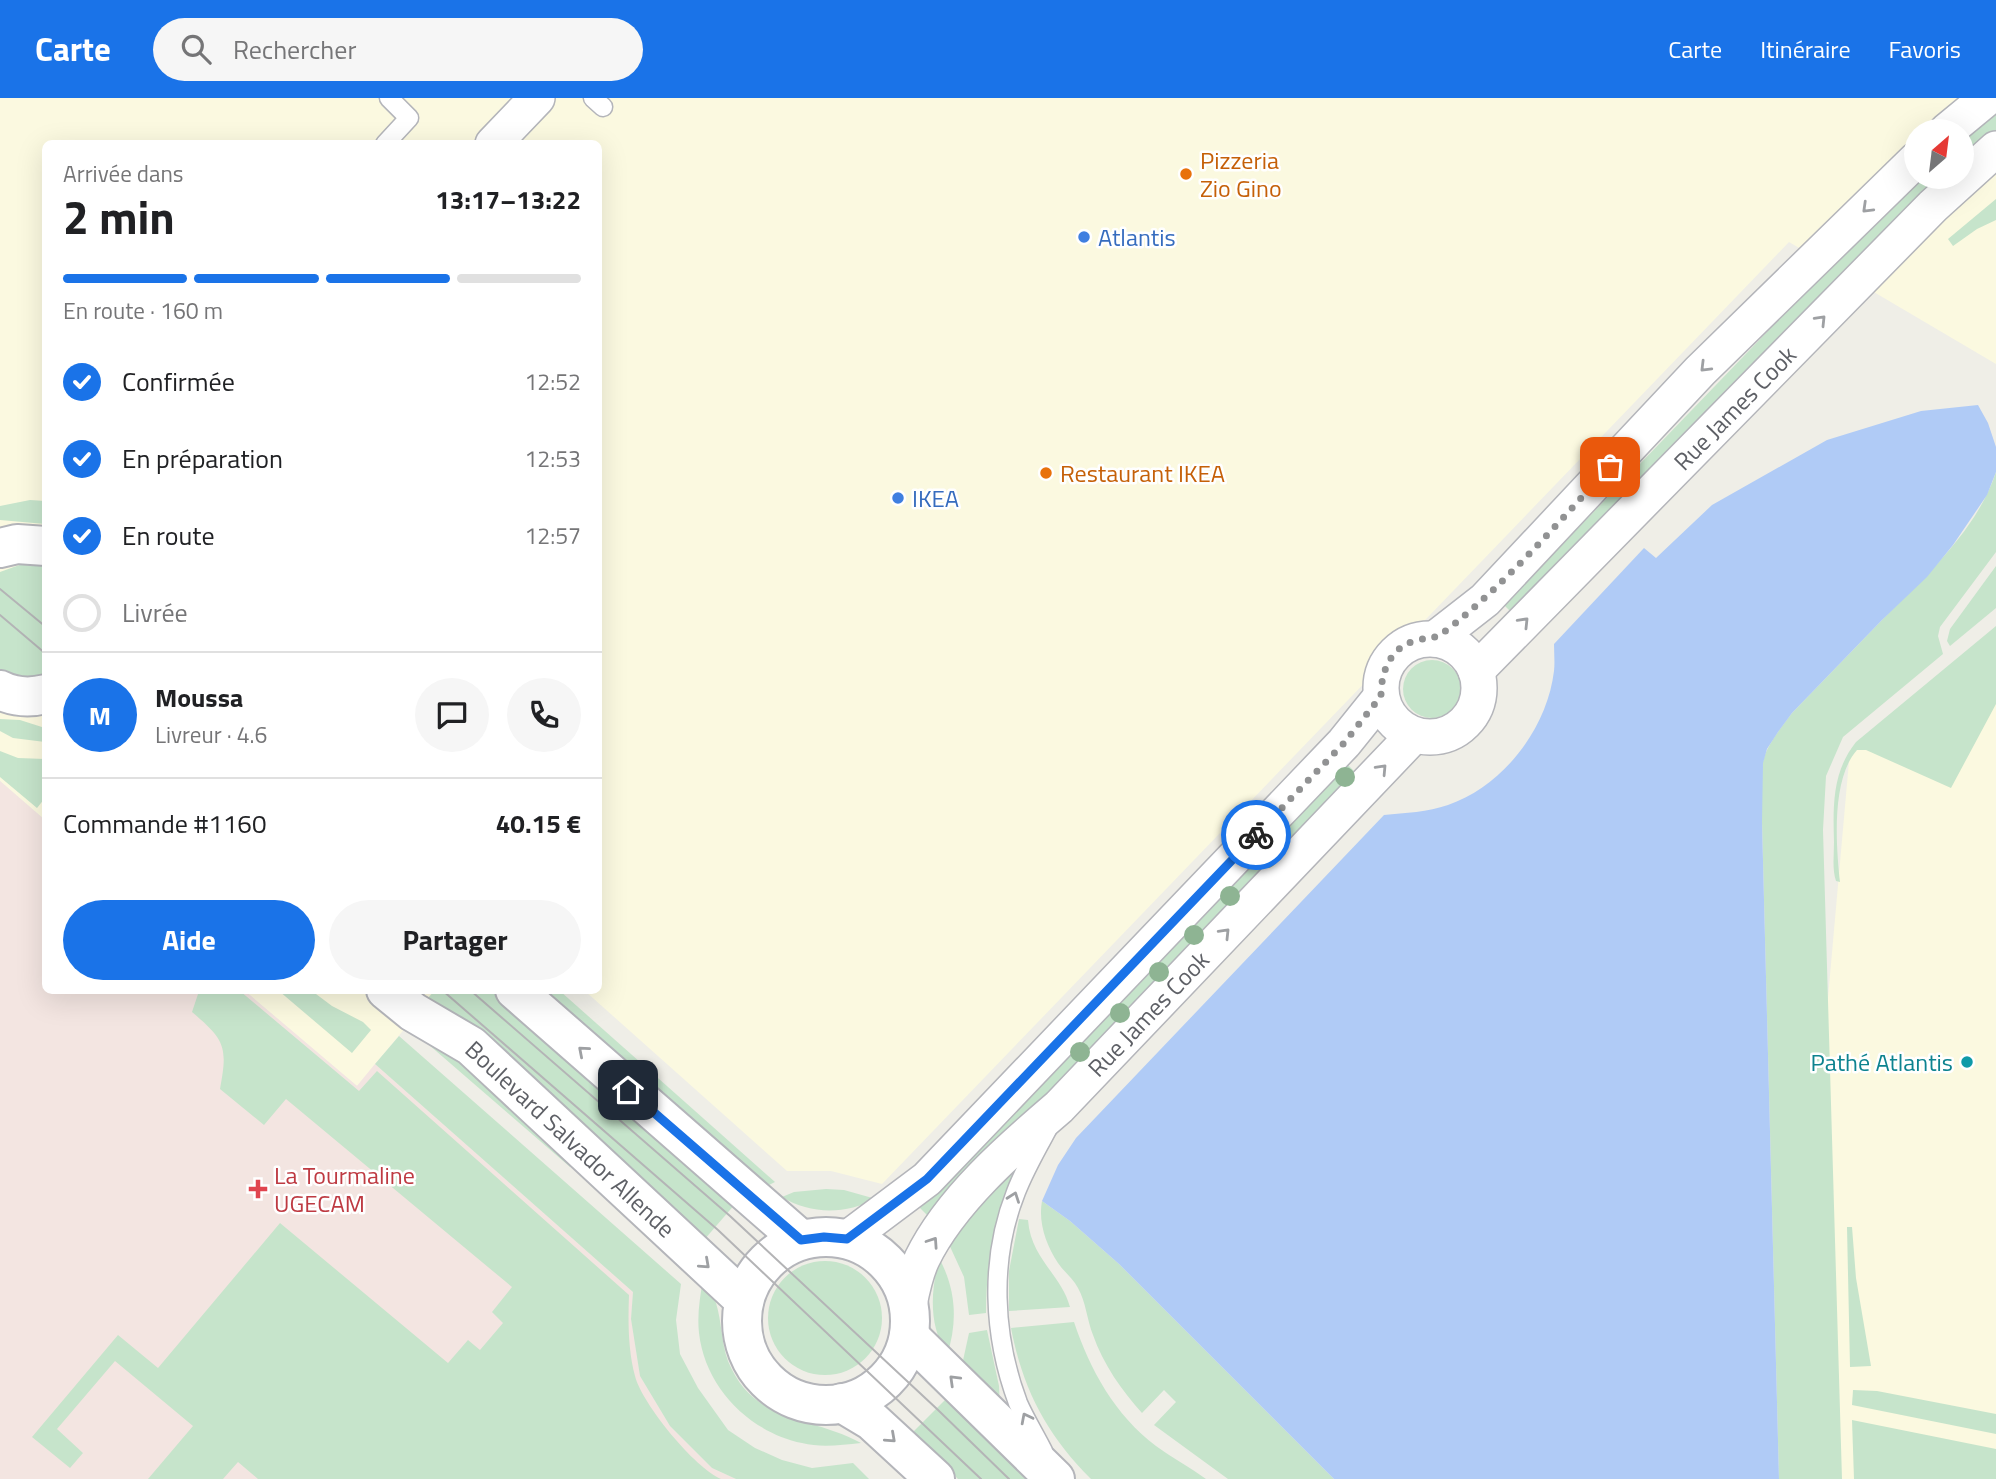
<!DOCTYPE html>
<html lang="fr">
<meta charset="utf-8">
<style>
body{margin:0;font-family:"Titillium Web",sans-serif;background:#f6f6f6;color:#202124;height:100vh;display:flex;flex-direction:column;font-size:26px;white-space:nowrap}
*{box-sizing:border-box;margin:0}
p{font-size:23px;color:#757577}
.icon{flex:none;width:38px;height:38px;fill:none;stroke:currentColor;stroke-width:2;stroke-linecap:round;stroke-linejoin:round}
.map{position:relative;flex:1;overflow:hidden}
.panel{position:absolute;left:42px;top:42px;width:560px;height:854px;display:flex;flex-direction:column;background:#fff;border-radius:10px;box-shadow:0 7px 28px #0002}
.panel>*{flex:none}
.needle{width:46px;rotate:28deg}
.controls{position:absolute;left:1904px;top:21px;display:grid;gap:14px}
.controls a{display:grid;place-items:center;width:70px;height:70px;border-radius:50%;background:#fff;box-shadow:0 7px 28px #0002;font-size:35px}
.pin{position:absolute;display:grid;place-items:center;width:60px;height:60px;color:#fff;margin:-30px;border-radius:14px;box-shadow:0 4px 10px #0006}
.courier{position:absolute;display:grid;place-items:center;width:70px;height:70px;margin:-35px;border:5px solid #1a73e8;border-radius:50%;background:#fff;color:#222;box-shadow:0 2px 9px #0007}
.summary em{font-style:normal;font-weight:700}
.summary div{display:flex;flex-direction:column-reverse}
.summary{display:flex;align-items:center;justify-content:space-between;height:119px;padding:0 21px}
h1{font-size:46px;font-weight:700;line-height:52px}
.bar{display:grid;grid-template-columns:repeat(4,1fr);gap:10px 7px;align-content:center;height:84px;padding:0 21px}
.bar i{height:9px;border-radius:5px;background:#e0e0e0}
.bar .current{background:#1a73e8}
.bar p{grid-column:span 4}
.line{display:flex;align-items:center;gap:18px;padding:0 21px;border-top:2px solid #e0e0e0}
.line div{flex:1}
.round{display:grid;place-items:center;flex:none;width:74px;height:74px;border-radius:37px;background:#f6f6f6}
ol{padding:0 21px;list-style:none}
li{display:flex;align-items:center;gap:21px;height:77px}
li p{margin-inline-start:auto}
li .icon{padding:7px;border-radius:50%;background:#1a73e8;color:#fff;stroke-width:4}
li:last-child{color:#757577}
li i{width:38px;height:38px;border:4px solid #e0e0e0;border-radius:50%}
.action{display:flex;gap:14px;margin-top:auto;padding:14px 21px}
.action a{flex:1;height:80px;border-radius:42px;background:#1a73e8;color:#fff;font-size:28px;font-weight:700;line-height:80px;text-align:center}
.action a+a{background:#f6f6f6;color:#202124}
header{display:flex;align-items:center;gap:42px;box-sizing:border-box;height:98px;padding:0 35px;background:#1a73e8;color:#fff}
header strong{font-size:33px}
nav{display:flex;gap:38px;margin-inline-start:auto;font-size:24px}
.search{width:490px;height:63px;background:#f6f6f6;display:flex;align-items:center;gap:18px;box-sizing:border-box;padding:0 24px;border-radius:38px;color:#757577;font-size:26px}
.map>svg:first-child{display:block}
</style>
<header>
<strong>Carte</strong>
<div class="search"><svg class="icon" aria-label="search" viewBox="0 0 24 24"><circle cx="10" cy="10" r="6"/><path d="M15 15l6 6"/></svg>Rechercher</div>
<nav><a>Carte</a><a>Itinéraire</a><a>Favoris</a></nav>
</header>
<div class="map">
<svg width="1996" height="1381" viewBox="0 0 1996 1381">
<rect width="100%" height="100%" fill="#efeee7"/>
<!-- commercial -->
<g fill="#fbf9e0" fill-rule="evenodd">
<path d="M0,0H1996V266L1789,144L882,1086L831,1073H787L585,893L598,892V46H46L45,722L0,683ZM1916,33H1962V79H1916Z"/>
<polygon points="1996,532 1996,1381 1827,1381 1827,911 1850,652"/>
<polygon points="245,893 436,893 357,988"/>
</g>
<!-- medical -->
<polygon fill="#f3e5e1" points="0,683 45,722 46,892 245,893 357,988 375,966 633,1194 631,1221 640,1278 670,1328 712,1370 736,1381 0,1381"/>
<!-- green -->
<g fill="#c6e4cb">
<polygon points="1996,13 1996,32 1962,62 1962,43"/>
<polygon points="1921,79 1944,79 1514,517 1504,507 1874,123"/>
<polygon points="1996,101 1996,122 1977,131 1953,148 1948,141"/>
<path d="M1996,374V454L1940,529L1938,538L1943,556L1843,639L1826,678L1823,732L1842,1381H1779L1762,724C1762,702 1757,673 1767,652C1773,639 1783,627 1792,615C1822,584 1852,553 1882,522C1925,478 1976,434 1996,374Z"/>
<polygon points="30,402 45,403 45,426 0,422 0,408"/>
<polygon points="22,466 45,468 46,578 25,581 0,572 0,474"/>
<polygon points="1996,468 1996,510 1950,548 1947,543 1950,531"/>
<path d="M1996,528V606L1951,690L1866,652H1857C1831,681 1836,748 1840,784L1836,783C1832,771 1834,757 1834,744C1833,708 1832,674 1856,644Z"/>
<circle cx="1432" cy="591" r="29"/>
<polygon points="0,621 20,622 45,630 45,644 13,640 0,633"/>
<polygon points="0,653 18,660 45,661 45,700 37,710 0,679"/>
<polygon points="1347,666 1358,677 931,1121 920,1110"/>
<path d="M199,893H240L359,993L377,973L629,1197C628,1223 628,1252 635,1278C642,1306 695,1370 721,1381H258L238,1364L223,1381H148L193,1328L115,1263L57,1331L83,1355L70,1370L32,1339L118,1237L158,1270L280,1125L448,1265L468,1242L480,1252L503,1225L492,1214L512,1189L286,1001L264,1027L220,991C228,949 225,942 192,914Z"/>
<polygon points="279,893 312,893 332,908 363,924 371,932 352,955"/>
<polygon points="434,893 499,893 736,1105 704,1142 422,907"/>
<polygon points="546,893 560,893 775,1084 767,1088"/>
<polygon points="406,927 461,963 575,1064 570,1069"/>
<polygon points="399,938 681,1186 676,1222 680,1256 698,1290 728,1332 755,1350 782,1362 812,1370 853,1365 869,1381 736,1381 712,1370 670,1328 640,1278 631,1221 633,1194 375,966"/>
<path d="M1021,1062C996,1110 986,1161 986,1215L969,1217L964,1179L947,1142Z"/>
<path d="M826,1091L844,1092L876,1101C846,1116 811,1117 782,1099L794,1094Z"/>
<path d="M1042,1103L1070,1123L1119,1166L1334,1381H1228L1154,1327L1176,1304L1164,1292L1142,1315C1122,1293 1103,1266 1093,1237C1087,1222 1086,1204 1078,1190C1073,1180 1064,1174 1058,1165C1046,1147 1038,1124 1042,1103Z"/>
<path d="M1019,1121L1028,1122C1031,1161 1061,1176 1070,1209L1009,1213V1173Z"/>
<polygon points="1847,1129 1852,1129 1856,1180 1871,1268 1850,1269"/>
<path d="M939,1160C956,1191 958,1224 947,1257C928,1225 931,1194 939,1160Z"/>
<circle cx="825" cy="1220" r="57"/>
<path d="M703,1181C708,1189 713,1196 716,1205C722,1224 721,1244 728,1263C754,1327 811,1317 861,1345C841,1347 821,1350 802,1345C749,1334 705,1289 699,1235C697,1217 700,1199 703,1181Z"/>
<path d="M1074,1224C1090,1272 1115,1317 1156,1348C1172,1360 1190,1369 1206,1381H1091C1047,1337 1023,1292 1011,1230Z"/>
<polygon points="987,1232 999,1288 1000,1308 962,1267 969,1235"/>
<polygon points="1853,1292 1877,1293 1996,1316 1996,1336 1852,1307"/>
<polygon points="946,1301 1026,1381 958,1381 912,1335"/>
<polygon points="1852,1322 1996,1351 1996,1381 1854,1381"/>
</g>
<!-- water -->
<path fill="#b0cbf6" d="M1978,307L1988,325L1996,349V374L1987,397L1953,447L1927,479L1882,522L1792,615L1778,634L1767,651L1763,665L1762,724L1779,1381H1334L1119,1166L1070,1123L1042,1103L1058,1067L1076,1040L1384,717C1405,715 1428,714 1448,707C1503,688 1547,631 1554,573C1555,564 1554,555 1554,546L1644,450L1656,460L1712,407L1827,342L1921,313Z"/>
<g fill="none" stroke-linecap="round" stroke-linejoin="round">
<!-- service casing -->
<g stroke="#b4b5ba" stroke-width="21">
<g id="service">
<polyline points="593,0 603,9"/>
<polyline points="385,46 409,20 389,0"/>
<path d="M1043,1353C1035,1337 1025,1321 1018,1305C993,1238 989,1162 1016,1094C1024,1073 1036,1052 1047,1032"/>
</g>
</g>
<!-- minor casing -->
<g stroke="#b4b5ba" stroke-width="38">
<g id="minor">
<polyline points="1947,33 1987,0"/>
<polyline points="493,46 537,0"/>
<circle cx="1430" cy="590" r="49"/>
<polyline points="1435,541 1485,502 1700,273 1916,62"/>
<path id="s1" d="M1476,573L1933,108L1996,51"/>
<polyline points="847,1141 927,1081 1344,645 1381,599"/>
<path id="s2" d="M909,1207C912,1191 915,1176 922,1161C950,1103 1011,1050 1059,1009L1414,637"/>
</g>
</g>
<!-- tertiary casing -->
<g stroke="#b4b5ba" stroke-width="42">
<g id="tertiary">
<polyline points="0,450 17,446 46,448"/>
<path d="M0,592C14,599 30,600 46,596"/>
<path id="s3" d="M386,892L413,914L471,948L744,1202"/>
<polyline points="515,892 801,1142"/>
<circle cx="826" cy="1223" r="84"/>
<polyline points="909,1238 1055,1381"/>
<polyline points="842,1305 872,1323 935,1381"/>
</g>
</g>
<!-- service -->
<use href="#service" stroke="#fff" stroke-width="18"/>
<!-- minor -->
<use href="#minor" stroke="#fff" stroke-width="35"/>
<!-- tertiary -->
<use href="#tertiary" stroke="#fff" stroke-width="38"/>
<!-- tram -->
<g stroke="#b4b4b6" stroke-width="2">
<polyline points="0,491 46,529"/>
<polyline points="0,517 46,556"/>
<polyline points="442,892 718,1132 981,1381"/>
<polyline points="470,892 730,1118 937,1311 1009,1381"/>
</g>
</g>
<!-- trees -->
<g fill="#8eb493">
<circle cx="1345" cy="679" r="10"/>
<circle cx="1267" cy="760" r="10"/>
<circle cx="1230" cy="798" r="10"/>
<circle cx="1194" cy="837" r="10"/>
<circle cx="1159" cy="874" r="10"/>
<circle cx="1120" cy="915" r="10"/>
<circle cx="1080" cy="954" r="10"/>
</g>
<!-- one-way arrows -->
<defs><path id="oneway-chevron" d="M-2-3.5L2.5 0L-2 3.5" fill="none" stroke-width="1.6" stroke-linecap="round" stroke-linejoin="round" transform="scale(1.75)"/></defs>
<g stroke="#9ea0a3">
<use href="#oneway-chevron" transform="translate(1867 110) rotate(136)"/>
<use href="#oneway-chevron" transform="translate(1821 222) rotate(-46)"/>
<use href="#oneway-chevron" transform="translate(1705 269) rotate(135)"/>
<use href="#oneway-chevron" transform="translate(1524 524) rotate(-46)"/>
<use href="#oneway-chevron" transform="translate(1382 671) rotate(-47)"/>
<use href="#oneway-chevron" transform="translate(1225 835) rotate(-46)"/>
<use href="#oneway-chevron" transform="translate(583 953) rotate(-139)"/>
<use href="#oneway-chevron" transform="translate(1014 1099) rotate(-70)"/>
<use href="#oneway-chevron" transform="translate(933 1144) rotate(-56)"/>
<use href="#oneway-chevron" transform="translate(705 1166) rotate(42)"/>
<use href="#oneway-chevron" transform="translate(954 1282) rotate(-136)"/>
<use href="#oneway-chevron" transform="translate(1026 1320) rotate(-117)"/>
<use href="#oneway-chevron" transform="translate(891 1340) rotate(42)"/>
</g>
<g fill="none" stroke-linecap="round" stroke-linejoin="round">
<!-- done -->
<path stroke="#919293" stroke-width="7" stroke-dasharray="0 12.6" d="M1256,737L1344,645L1381,598C1381,575 1389,551 1414,543C1431,538 1431,544 1448,531C1508,484 1558,424 1610,369"/>
<!-- route -->
<polyline stroke="#1a73e8" stroke-width="9" points="628,992 801,1142 824,1139 847,1141 927,1081 1256,737"/>
</g>
<!-- markers -->
<g fill="#e8710a" stroke="#fff" stroke-width="2.5">
<circle cx="1186" cy="76" r="7"/>
<circle cx="1046" cy="375" r="7"/>
</g>
<g fill="#3f7fe0" stroke="#fff" stroke-width="2.5">
<circle cx="1084" cy="139" r="7"/>
<circle cx="898" cy="400" r="7"/>
</g>
<circle fill="#0f9aa8" stroke="#fff" stroke-width="2.5" cx="1967" cy="964" r="7"/>
<path fill="#e0444e" stroke="#fff" stroke-width="2.5" d="M254.5 1080.5h7v7h7v7h-7v7h-7v-7h-7v-7h7z"/>
<g text-anchor="middle" dominant-baseline="central" stroke-width="5" stroke-linejoin="round" paint-order="stroke">
<!-- food labels -->
<g font-size="24" fill="#c56008" stroke="#fff" text-anchor="start">
<text x="1200" y="62">Pizzeria<tspan x="1200" dy="28">Zio Gino</tspan></text>
<text x="1060" y="375">Restaurant IKEA</text>
</g>
<!-- shop labels -->
<g font-size="24" fill="#366cbe" stroke="#fff" text-anchor="start">
<text x="1098" y="139">Atlantis</text>
<text x="912" y="400">IKEA</text>
</g>
<!-- street labels -->
<g font-size="24" fill="#5e6066" stroke="#fff">
<text stroke="none"><textPath href="#s1" startOffset="369">Rue James Cook</textPath></text>
<text stroke="none"><textPath href="#s2" startOffset="383">Rue James Cook</textPath></text>
<text stroke="none"><textPath href="#s3" startOffset="238">Boulevard Salvador Allende</textPath></text>
</g>
<!-- culture labels -->
<g font-size="24" fill="#0d838f" stroke="#fff" text-anchor="end">
<text x="1953" y="964">Pathé Atlantis</text>
</g>
<!-- health labels -->
<g font-size="24" fill="#be3a42" stroke="#fff" text-anchor="start">
<text x="274" y="1077">La Tourmaline<tspan x="274" dy="28">UGECAM</tspan></text>
</g>
</g>
</svg>
<div class="controls">
<a><svg class="needle" viewBox="-14 -14 28 28"><path d="M0-13l5 13h-10z" fill="#e53935"/><path d="M0 13l5-13h-10z" fill="#757577"/></svg></a>
</div>
<div class="pin" style="left:1610px;top:369px;background:#ea580c"><svg class="icon" aria-label="bag" viewBox="0 0 24 24"><path d="M5 8h14l-1 12H6zM9 8a3 3 0 0 1 6 0"/></svg></div>
<div class="pin" style="left:628px;top:992px;background:#1f2937"><svg class="icon" aria-label="home" viewBox="0 0 24 24"><path d="M3 11l9-7 9 7M6 9v11h12V9"/></svg></div>
<div class="courier" style="left:1256px;top:737px"><svg class="icon" aria-label="bike" viewBox="0 0 24 24"><circle cx="6" cy="16" r="4"/><circle cx="18" cy="16" r="4"/><path d="M6 16l4-8h5l3 8M10 8l3 8H6M13 5h3"/></svg></div>
<section class="panel">
<div class="summary"><div><h1>2 min</h1><p>Arrivée dans</p></div><em>13:17–13:22</em></div>
<div class="bar"><i class="current"></i><i class="current"></i><i class="current"></i><i></i><p>En route · 160 m</p></div>
<ol>
<li><svg class="icon" aria-label="check" viewBox="0 0 24 24"><path d="M5 12l5 5 9-10"/></svg>Confirmée<p>12:52</p></li>
<li><svg class="icon" aria-label="check" viewBox="0 0 24 24"><path d="M5 12l5 5 9-10"/></svg>En préparation<p>12:53</p></li>
<li><svg class="icon" aria-label="check" viewBox="0 0 24 24"><path d="M5 12l5 5 9-10"/></svg>En route<p>12:57</p></li>
<li><i></i>Livrée</li>
</ol>
<div class="line" style="height:126px"><b class="round" style="background:#1a73e8;color:#fff">M</b><div><b>Moussa</b><p>Livreur · 4.6</p></div><a class="round"><svg class="icon" aria-label="chat" viewBox="0 0 24 24"><path d="M4 5h16v11H9l-5 4z"/></svg></a><a class="round"><svg class="icon" aria-label="phone" viewBox="0 0 24 24"><path d="M5 4h4l2 5-3 2q2 4 5 5l2-3 5 2v4C11 20 4 13 5 4z"/></svg></a></div>
<div class="line" style="height:91px"><div>Commande #1160</div><b>40.15 €</b></div>
<div class="action"><a>Aide</a><a>Partager</a></div>
</section>
</div>
